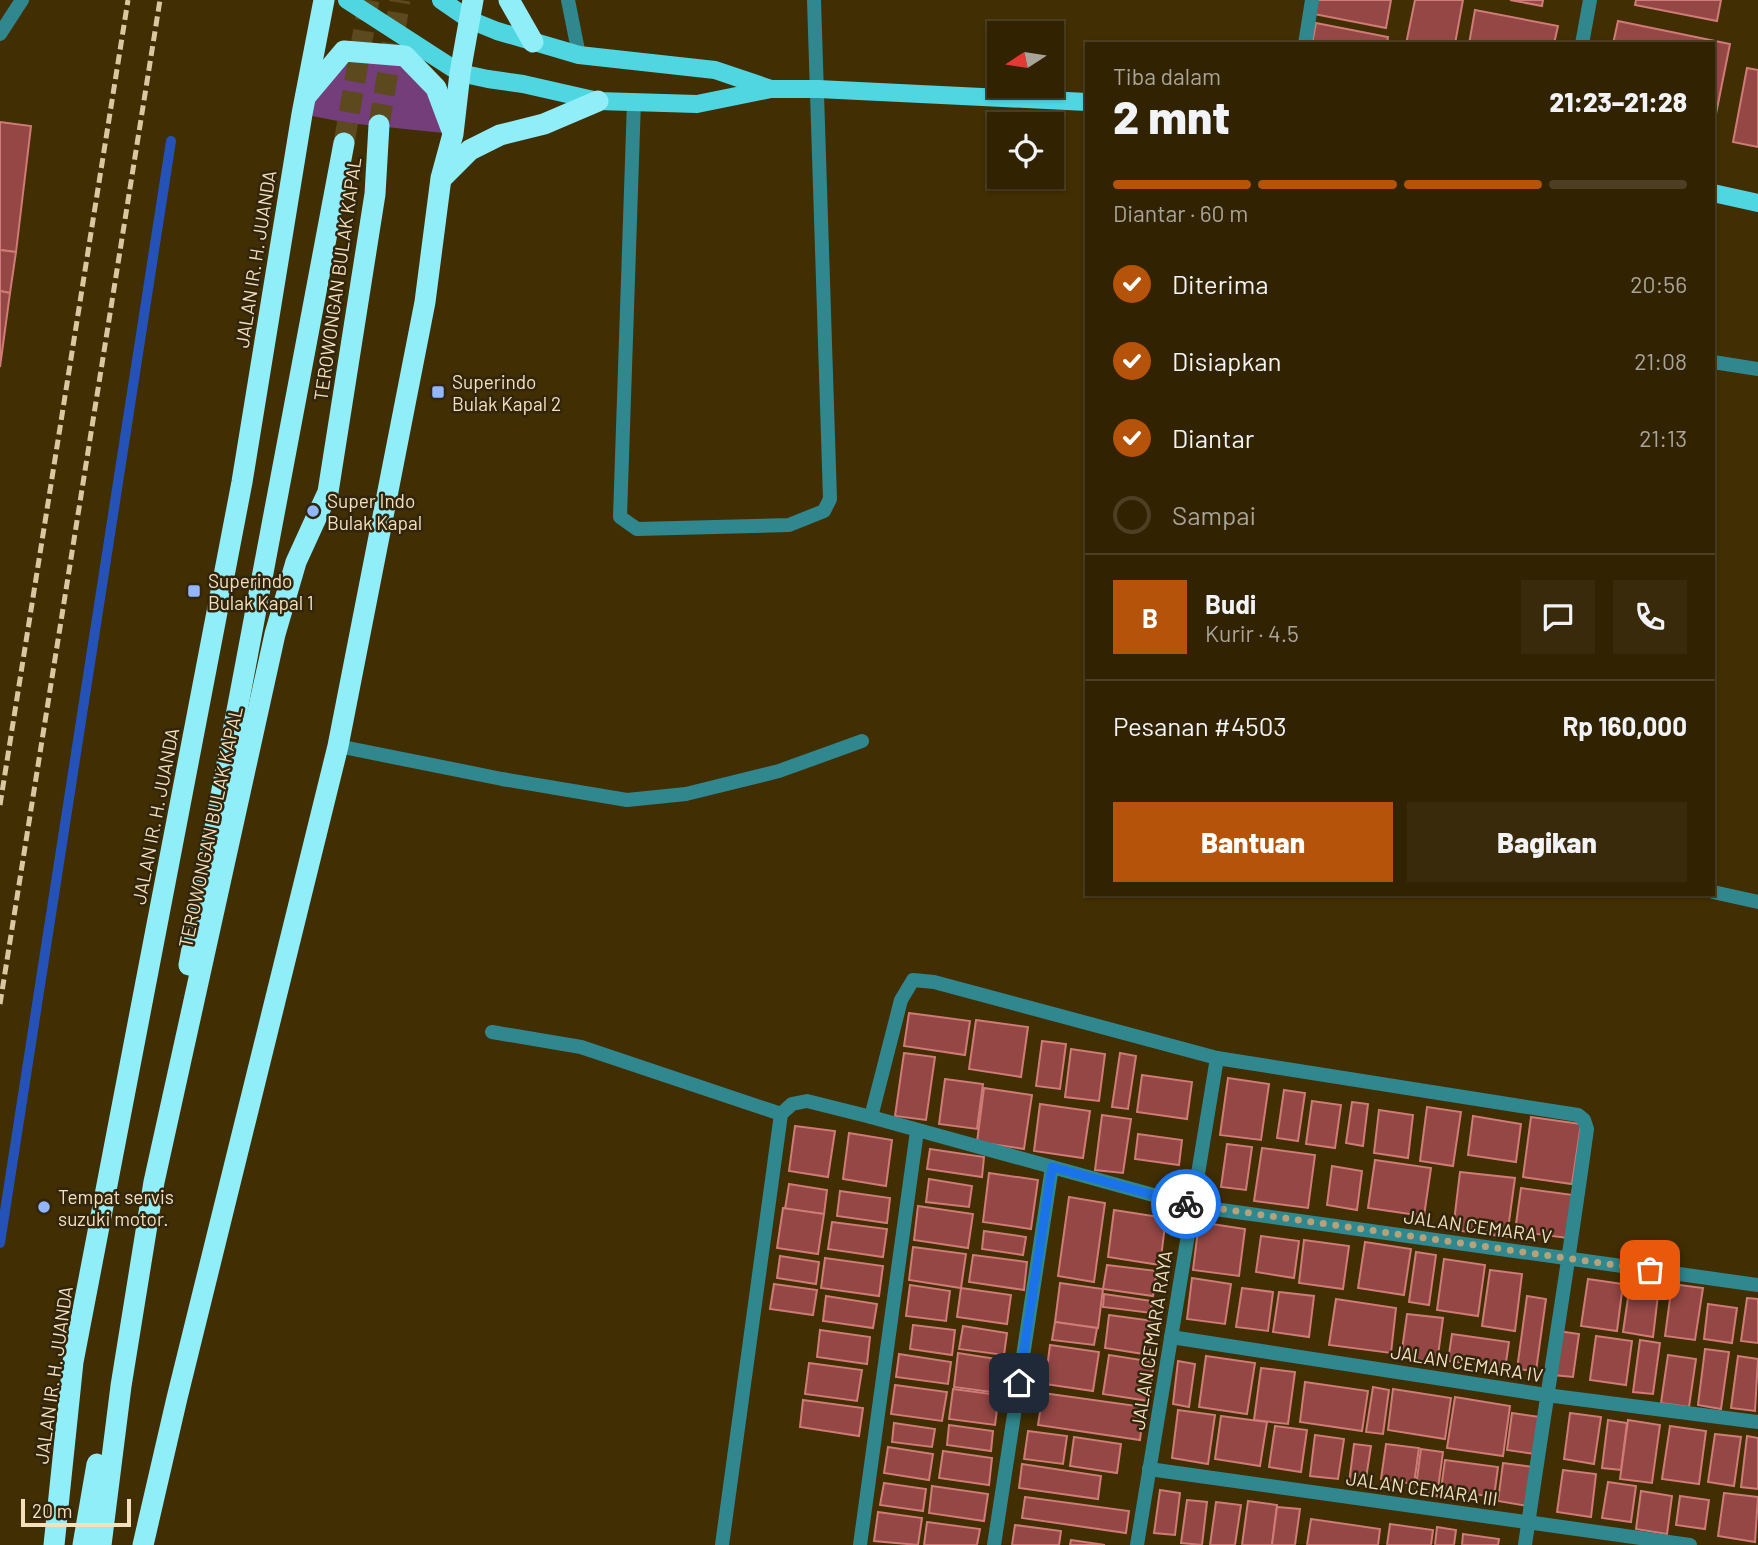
<!DOCTYPE html>
<html lang="id">
<meta charset="utf-8">
<style>
body{margin:0;font-family:Barlow,sans-serif;background:#392a0c;color:#f1f3f6;height:100vh;display:flex;flex-direction:column;font-size:26px;white-space:nowrap}
*{box-sizing:border-box;margin:0}
p{font-size:23px;color:#a8a499}
.icon{flex:none;width:38px;height:38px;fill:none;stroke:currentColor;stroke-width:2;stroke-linecap:round;stroke-linejoin:round}
.map{position:relative;flex:1;overflow:hidden}
.side{position:absolute;left:1085px;top:42px;width:630px;height:854px;display:flex;flex-direction:column;background:#312202;border-radius:0px;box-shadow:0 2px 5px #0004,0 0 0 2px #4c3f24}
.side>*{flex:none}
.needle{width:46px;rotate:258deg}
.fabs{position:absolute;left:987px;top:21px;display:grid;gap:14px}
.fabs a{display:grid;place-items:center;width:77px;height:77px;border-radius:0px;background:#312202;box-shadow:0 2px 5px #0004,0 0 0 2px #4c3f24;font-size:35px}
.scale{position:absolute;left:21px;bottom:18px;width:110px;box-sizing:border-box;padding-left:7px;border:4px solid #f4e0bc;border-top:0;font-size:19px;line-height:24px;white-space:nowrap;color:#f4e0bc;-webkit-text-stroke:5px #31250d;paint-order:stroke}
.pin{position:absolute;display:grid;place-items:center;width:60px;height:60px;color:#fff;margin:-30px;border-radius:14px;box-shadow:0 4px 10px #0006}
.courier{position:absolute;display:grid;place-items:center;width:70px;height:70px;margin:-35px;border:5px solid #1a73e8;border-radius:50%;background:#fff;color:#222;box-shadow:0 2px 9px #0007}
.head em{font-style:normal;font-weight:800}
.head div{display:flex;flex-direction:column-reverse}
.head{display:flex;align-items:center;justify-content:space-between;height:119px;padding:0 28px}
h1{font-size:46px;font-weight:800;line-height:52px}
.bar{display:grid;grid-template-columns:repeat(4,1fr);gap:10px 7px;align-content:center;height:84px;padding:0 28px}
.bar i{height:9px;border-radius:5px;background:#4c3f24}
.bar .on{background:#b45309}
.bar p{grid-column:span 4}
.line{display:flex;align-items:center;gap:18px;padding:0 28px;border-top:2px solid #4c3f24}
.line div{flex:1}
.round{display:grid;place-items:center;flex:none;width:74px;height:74px;border-radius:0px;background:#392a0c}
ol{padding:0 28px;list-style:none}
li{display:flex;align-items:center;gap:21px;height:77px}
li p{margin-inline-start:auto}
li .icon{padding:7px;border-radius:50%;background:#b45309;color:#fff;stroke-width:4}
li:last-child{color:#a8a499}
li i{width:38px;height:38px;border:4px solid #4c3f24;border-radius:50%}
.primary-button{display:flex;gap:14px;margin-top:auto;padding:14px 28px}
.primary-button a{flex:1;height:80px;border-radius:0px;background:#b45309;color:#fff;font-size:28px;font-weight:800;line-height:80px;text-align:center}
.primary-button a+a{background:#392a0c;color:#f1f3f6}
.map>svg:first-child{display:block}
</style>
<div class="map">
<svg width="1758" height="1545" viewBox="0 0 1758 1545">
<rect width="100%" height="100%" fill="#412e02"/>
<!-- green -->
<polygon fill="#733e79" points="344,51 405,56 453,134 348,123 302,114"/>
<g fill="none" stroke-linecap="round" stroke-linejoin="round">
<!-- stream -->
<polyline stroke="#2552b6" stroke-width="10" points="0,1243 171,141"/>
</g>
<!-- building -->
<g fill="#944745" stroke="#cf7b77" stroke-width="2">
<polygon points="1317,0 1391,0 1386,28 1314,14"/>
<polygon points="1415,0 1463,0 1455,44 1406,44"/>
<polygon points="1510,0 1543,0 1542,6"/>
<polygon points="1636,0 1721,0 1717,21 1635,5"/>
<polygon points="1475,10 1558,26 1554,44 1469,44"/>
<polygon points="1618,21 1730,44 1715,119 1713,118 1713,44 1613,44"/>
<polygon points="1316,23 1388,37 1387,44 1312,44"/>
<polygon points="1747,68 1758,70 1758,147 1733,142"/>
<polygon points="0,122 31,126 16,252 0,250"/>
<polygon points="0,250 16,252 10,293 0,291"/>
<polygon points="0,291 10,293 0,367"/>
<polygon points="909,1013 970,1021 965,1055 904,1046"/>
<polygon points="976,1020 1028,1027 1021,1077 969,1069"/>
<polygon points="1042,1041 1066,1044 1060,1089 1036,1086"/>
<polygon points="1071,1049 1105,1054 1099,1101 1065,1097"/>
<polygon points="904,1053 935,1057 926,1120 895,1116"/>
<polygon points="1120,1053 1136,1056 1128,1109 1112,1107"/>
<polygon points="1142,1075 1192,1082 1187,1119 1137,1112"/>
<polygon points="1228,1078 1269,1084 1261,1140 1220,1135"/>
<polygon points="945,1079 983,1084 977,1129 939,1124"/>
<polygon points="984,1088 1032,1095 1024,1149 977,1142"/>
<polygon points="1284,1090 1305,1093 1298,1141 1277,1138"/>
<polygon points="1312,1101 1341,1105 1335,1148 1306,1144"/>
<polygon points="1352,1102 1368,1104 1363,1146 1346,1143"/>
<polygon points="1040,1104 1090,1111 1083,1158 1034,1151"/>
<polygon points="1427,1107 1461,1112 1453,1166 1420,1161"/>
<polygon points="1379,1110 1413,1115 1408,1158 1374,1153"/>
<polygon points="1102,1115 1131,1119 1123,1173 1095,1170"/>
<polygon points="1473,1116 1521,1124 1516,1162 1468,1155"/>
<polygon points="1531,1117 1581,1124 1572,1184 1523,1177"/>
<polygon points="795,1126 835,1131 828,1177 789,1171"/>
<polygon points="849,1133 892,1140 886,1186 843,1179"/>
<polygon points="1138,1134 1182,1140 1179,1165 1135,1159"/>
<polygon points="1227,1144 1252,1147 1246,1190 1221,1187"/>
<polygon points="1262,1148 1315,1155 1308,1208 1254,1201"/>
<polygon points="930,1149 984,1157 982,1177 927,1169"/>
<polygon points="1375,1160 1431,1168 1424,1216 1368,1208"/>
<polygon points="1332,1166 1362,1171 1357,1210 1327,1205"/>
<polygon points="1460,1172 1515,1178 1507,1237 1453,1230"/>
<polygon points="989,1173 1038,1180 1031,1229 983,1222"/>
<polygon points="929,1179 972,1186 969,1207 926,1202"/>
<polygon points="789,1184 827,1190 824,1214 785,1209"/>
<polygon points="1521,1188 1573,1195 1567,1238 1515,1231"/>
<polygon points="840,1191 890,1198 887,1223 837,1216"/>
<polygon points="1069,1197 1105,1203 1094,1282 1058,1276"/>
<polygon points="918,1206 973,1214 968,1248 914,1240"/>
<polygon points="783,1208 824,1214 818,1254 777,1248"/>
<polygon points="1114,1210 1166,1218 1160,1265 1108,1257"/>
<polygon points="832,1222 887,1229 883,1257 828,1249"/>
<polygon points="1199,1222 1245,1229 1239,1276 1193,1270"/>
<polygon points="984,1231 1026,1237 1023,1255 982,1249"/>
<polygon points="1261,1236 1299,1241 1294,1278 1256,1272"/>
<polygon points="1304,1240 1349,1246 1343,1289 1299,1283"/>
<polygon points="1365,1242 1411,1249 1404,1295 1358,1288"/>
<polygon points="913,1247 966,1254 961,1288 909,1280"/>
<polygon points="1416,1252 1436,1255 1429,1305 1409,1302"/>
<polygon points="973,1255 1027,1262 1024,1290 969,1282"/>
<polygon points="780,1256 819,1262 816,1284 777,1278"/>
<polygon points="825,1258 883,1266 879,1296 821,1288"/>
<polygon points="1444,1259 1485,1265 1478,1316 1437,1310"/>
<polygon points="1107,1265 1157,1271 1153,1296 1103,1289"/>
<polygon points="1490,1270 1522,1274 1515,1331 1482,1326"/>
<polygon points="1192,1278 1231,1284 1225,1324 1187,1319"/>
<polygon points="1588,1279 1623,1284 1617,1331 1581,1326"/>
<polygon points="1060,1283 1103,1289 1098,1328 1055,1322"/>
<polygon points="774,1284 817,1290 813,1315 770,1309"/>
<polygon points="1672,1284 1703,1288 1695,1340 1665,1336"/>
<polygon points="910,1285 950,1291 946,1321 906,1316"/>
<polygon points="961,1288 1011,1295 1007,1324 957,1317"/>
<polygon points="1242,1288 1273,1292 1268,1331 1236,1327"/>
<polygon points="1629,1291 1658,1295 1653,1337 1623,1332"/>
<polygon points="1279,1292 1314,1296 1309,1337 1273,1332"/>
<polygon points="1104,1294 1152,1301 1151,1313 1103,1307"/>
<polygon points="826,1296 877,1304 873,1328 823,1321"/>
<polygon points="1527,1296 1546,1299 1536,1371 1517,1369"/>
<polygon points="1747,1298 1758,1299 1758,1343 1741,1341"/>
<polygon points="1336,1299 1396,1308 1391,1353 1329,1345"/>
<polygon points="1708,1304 1737,1308 1732,1343 1704,1339"/>
<polygon points="1407,1314 1443,1318 1437,1363 1401,1357"/>
<polygon points="1109,1315 1154,1321 1150,1355 1105,1348"/>
<polygon points="1055,1322 1097,1328 1094,1345 1052,1340"/>
<polygon points="913,1325 955,1330 952,1355 910,1349"/>
<polygon points="963,1326 1007,1333 1004,1355 959,1349"/>
<polygon points="820,1330 870,1337 867,1364 817,1357"/>
<polygon points="1558,1331 1579,1334 1573,1377 1553,1375"/>
<polygon points="1452,1334 1509,1342 1505,1369 1448,1361"/>
<polygon points="1596,1336 1632,1341 1626,1385 1590,1380"/>
<polygon points="1640,1340 1660,1343 1653,1394 1633,1392"/>
<polygon points="1050,1345 1099,1352 1093,1391 1045,1384"/>
<polygon points="1705,1349 1729,1352 1721,1409 1698,1405"/>
<polygon points="958,1353 1003,1360 999,1393 954,1387"/>
<polygon points="899,1354 951,1362 948,1384 896,1377"/>
<polygon points="1109,1355 1154,1362 1149,1401 1103,1394"/>
<polygon points="1668,1355 1696,1359 1689,1407 1661,1403"/>
<polygon points="1206,1356 1255,1363 1247,1414 1199,1407"/>
<polygon points="1738,1356 1758,1359 1755,1411 1731,1408"/>
<polygon points="1178,1361 1195,1364 1189,1407 1173,1404"/>
<polygon points="809,1363 862,1370 857,1401 805,1394"/>
<polygon points="1261,1368 1295,1372 1288,1424 1254,1420"/>
<polygon points="1305,1382 1368,1391 1362,1431 1300,1422"/>
<polygon points="895,1385 947,1392 942,1421 891,1414"/>
<polygon points="1373,1387 1389,1390 1383,1434 1366,1432"/>
<polygon points="953,1389 999,1395 995,1425 949,1419"/>
<polygon points="1393,1389 1451,1398 1445,1439 1388,1430"/>
<polygon points="1043,1393 1144,1407 1140,1440 1038,1425"/>
<polygon points="1455,1397 1510,1406 1503,1456 1447,1448"/>
<polygon points="803,1400 863,1408 859,1436 800,1427"/>
<polygon points="1178,1410 1215,1415 1208,1464 1172,1458"/>
<polygon points="1512,1413 1540,1417 1535,1454 1507,1450"/>
<polygon points="1570,1413 1601,1417 1594,1464 1564,1459"/>
<polygon points="1221,1416 1267,1422 1260,1466 1215,1459"/>
<polygon points="1608,1420 1627,1423 1621,1470 1602,1468"/>
<polygon points="1628,1420 1660,1425 1652,1483 1620,1479"/>
<polygon points="894,1423 935,1429 932,1447 892,1442"/>
<polygon points="949,1425 993,1431 991,1451 947,1445"/>
<polygon points="1275,1426 1307,1430 1301,1472 1269,1467"/>
<polygon points="1670,1426 1706,1431 1699,1484 1662,1479"/>
<polygon points="1028,1431 1067,1436 1063,1464 1024,1459"/>
<polygon points="1715,1434 1741,1437 1734,1486 1708,1482"/>
<polygon points="1315,1435 1344,1439 1338,1479 1310,1476"/>
<polygon points="1747,1436 1758,1438 1758,1489 1741,1487"/>
<polygon points="1074,1437 1121,1444 1117,1473 1070,1466"/>
<polygon points="1354,1444 1371,1446 1365,1485 1349,1483"/>
<polygon points="1386,1444 1419,1448 1414,1484 1381,1479"/>
<polygon points="888,1447 933,1454 929,1480 884,1473"/>
<polygon points="1421,1449 1443,1452 1437,1496 1415,1493"/>
<polygon points="943,1451 992,1458 989,1485 939,1478"/>
<polygon points="1445,1460 1498,1467 1494,1497 1441,1489"/>
<polygon points="1503,1463 1534,1467 1528,1506 1498,1501"/>
<polygon points="1022,1464 1101,1476 1098,1499 1019,1488"/>
<polygon points="1563,1470 1596,1474 1591,1517 1557,1512"/>
<polygon points="1608,1482 1636,1486 1631,1522 1602,1518"/>
<polygon points="884,1483 926,1489 923,1511 880,1505"/>
<polygon points="932,1486 988,1494 984,1521 929,1513"/>
<polygon points="1160,1490 1180,1493 1175,1535 1154,1533"/>
<polygon points="1641,1491 1672,1496 1667,1534 1636,1529"/>
<polygon points="1724,1493 1758,1497 1755,1542 1718,1536"/>
<polygon points="1680,1496 1709,1500 1705,1529 1676,1525"/>
<polygon points="1025,1497 1129,1511 1126,1533 1022,1518"/>
<polygon points="1187,1500 1207,1502 1202,1545 1181,1543"/>
<polygon points="1248,1501 1277,1505 1272,1545 1242,1545"/>
<polygon points="1216,1502 1241,1505 1235,1545 1210,1545"/>
<polygon points="1277,1507 1300,1509 1295,1545 1272,1545"/>
<polygon points="878,1512 922,1518 918,1545 874,1541"/>
<polygon points="1311,1519 1380,1529 1378,1545 1307,1545"/>
<polygon points="927,1522 980,1529 977,1545 924,1545"/>
<polygon points="1390,1524 1433,1530 1431,1545 1387,1545"/>
<polygon points="1015,1525 1061,1531 1059,1545 1012,1545"/>
<polygon points="1437,1527 1456,1530 1454,1545 1435,1545"/>
<polygon points="1463,1534 1499,1539 1498,1545 1462,1545"/>
<polygon points="1071,1540 1105,1545 1070,1545"/>
</g>
<g fill="none" stroke-linecap="round" stroke-linejoin="round">
<!-- highway-tunnel -->
<g stroke="#5c491e" stroke-width="21" stroke-dasharray="21 10" stroke-linecap="butt">
<polyline points="379,125 400,0"/>
<polyline points="344,143 369,0"/>
</g>
<!-- lane -->
<g stroke="#30878e" stroke-width="14">
<polyline points="568,0 579,55"/>
<polyline points="338,746 502,779 627,800 686,794 779,771 862,741"/>
</g>
<!-- street -->
<g stroke="#30878e" stroke-width="14">
<polyline points="0,34 22,0"/>
<polyline points="1305,44 1312,0"/>
<polyline points="1582,44 1590,0"/>
<polyline points="634,101 620,517 637,529 789,525 824,511 830,499 814,0"/>
<polyline points="1713,362 1758,369"/>
<polyline points="1713,892 1758,902"/>
<polyline points="492,1032 581,1047 781,1114"/>
<path d="M871,1117L901,1000L913,980L934,982L1217,1058L1578,1115L1584,1120L1587,1129C1568,1268 1545,1406 1525,1545"/>
<polyline points="1171,1337 1546,1395 1758,1422"/>
<polyline points="1149,1469 1690,1545"/>
<polyline points="722,1545 781,1114 792,1104 807,1101 871,1117 1193,1206 1758,1285"/>
<polyline points="860,1545 917,1131"/>
<polyline points="994,1545 1052,1167"/>
<polyline points="1137,1545 1217,1058"/>
</g>
<!-- primary -->
<g stroke="#4fd6e1" stroke-width="18">
<polyline points="347,0 460,73 488,79 523,84 598,101 697,104 771,89 818,89 1087,102"/>
<polyline points="441,0 470,20 497,31 579,55 715,70 771,89"/>
<polyline points="1713,193 1758,203"/>
</g>
<!-- highway -->
<g stroke="#8feef7" stroke-width="21">
<polyline points="509,0 533,42"/>
<polyline points="307,95 344,51 405,56 436,88 451,128"/>
<polyline points="443,177 470,150 500,135 544,124 598,101"/>
<polyline points="189,965 344,143"/>
<polyline points="54,1545 73,1362 242,482 302,114 324,0"/>
<polyline points="83,1545 97,1464"/>
<polyline points="101,1545 121,1386 154,1182 275,634 296,562 328,492 375,194 379,125"/>
<polyline points="143,1545 177,1398 338,746 425,302 441,178 453,134 460,73 473,0"/>
</g>
<!-- rail -->
<g stroke="#dbc7a2" stroke-width="5" stroke-dasharray="10 5" stroke-linecap="butt">
<polyline points="0,805 128,0"/>
<polyline points="0,1004 160,0"/>
</g>
</g>
<g fill="none" stroke-linecap="round" stroke-linejoin="round">
<!-- done -->
<polyline stroke="#b5a27b" stroke-width="7" stroke-dasharray="0 12.6" points="1186,1204 1650,1270"/>
<!-- route -->
<polyline stroke="#1a73e8" stroke-width="9" points="1019,1383 1052,1167 1186,1204"/>
</g>
<!-- markers -->
<g fill="#93b7fd" stroke="#31250d" stroke-width="2.5">
<rect x="431" y="385" width="14" height="14" rx="3.5"/>
<circle cx="313" cy="511" r="7"/>
<rect x="187" y="584" width="14" height="14" rx="3.5"/>
<circle cx="44" cy="1207" r="7"/>
</g>
<g text-anchor="middle" dominant-baseline="central" stroke-width="5" stroke-linejoin="round" paint-order="stroke">
<!-- street labels -->
<g font-size="19" fill="#f4e0bc" stroke="#31250d">
<text transform="translate(255 259) rotate(-81)">JALAN IR. H. JUANDA</text>
<text transform="translate(337 279) rotate(-82)">TEROWONGAN BULAK KAPAL</text>
<text transform="translate(155 816) rotate(-79)">JALAN IR. H. JUANDA</text>
<text transform="translate(210 827) rotate(-78)">TEROWONGAN BULAK KAPAL</text>
<text transform="translate(1478 1226) rotate(8)">JALAN CEMARA V</text>
<text transform="translate(1151 1340) rotate(-81)">JALAN CEMARA RAYA</text>
<text transform="translate(1467 1363) rotate(9)">JALAN CEMARA IV</text>
<text transform="translate(53 1375) rotate(-82)">JALAN IR. H. JUANDA</text>
<text transform="translate(1422 1488) rotate(8)">JALAN CEMARA III</text>
</g>
<!-- poi labels -->
<g font-size="19" fill="#f4e0bc" stroke="#31250d" text-anchor="start">
<text x="452" y="381">Superindo<tspan x="452" dy="22">Bulak Kapal 2</tspan></text>
<text x="327" y="500">Super Indo<tspan x="327" dy="22">Bulak Kapal</tspan></text>
<text x="208" y="580">Superindo<tspan x="208" dy="22">Bulak Kapal 1</tspan></text>
<text x="58" y="1196">Tempat servis<tspan x="58" dy="22">suzuki motor.</tspan></text>
</g>
</g>
</svg>
<div class="fabs">
<a><svg class="needle" viewBox="-14 -14 28 28"><path d="M0-13l5 13h-10z" fill="#e53935"/><path d="M0 13l5-13h-10z" fill="#a8a499"/></svg></a>
<a><svg class="icon" aria-label="locate" viewBox="0 0 24 24"><circle cx="12" cy="12" r="6"/><path d="M12 2v4M12 18v4M2 12h4M18 12h4"/></svg></a>
</div>
<div class="scale">20 m</div>
<div class="pin" style="left:1650px;top:1270px;background:#ea580c"><svg class="icon" aria-label="bag" viewBox="0 0 24 24"><path d="M5 8h14l-1 12H6zM9 8a3 3 0 0 1 6 0"/></svg></div>
<div class="pin" style="left:1019px;top:1383px;background:#1f2937"><svg class="icon" aria-label="home" viewBox="0 0 24 24"><path d="M3 11l9-7 9 7M6 9v11h12V9"/></svg></div>
<div class="courier" style="left:1186px;top:1204px"><svg class="icon" aria-label="bike" viewBox="0 0 24 24"><circle cx="6" cy="16" r="4"/><circle cx="18" cy="16" r="4"/><path d="M6 16l4-8h5l3 8M10 8l3 8H6M13 5h3"/></svg></div>
<section class="side">
<div class="head"><div><h1>2 mnt</h1><p>Tiba dalam</p></div><em>21:23–21:28</em></div>
<div class="bar"><i class="on"></i><i class="on"></i><i class="on"></i><i></i><p>Diantar · 60 m</p></div>
<ol>
<li><svg class="icon" aria-label="check" viewBox="0 0 24 24"><path d="M5 12l5 5 9-10"/></svg>Diterima<p>20:56</p></li>
<li><svg class="icon" aria-label="check" viewBox="0 0 24 24"><path d="M5 12l5 5 9-10"/></svg>Disiapkan<p>21:08</p></li>
<li><svg class="icon" aria-label="check" viewBox="0 0 24 24"><path d="M5 12l5 5 9-10"/></svg>Diantar<p>21:13</p></li>
<li><i></i>Sampai</li>
</ol>
<div class="line" style="height:126px"><b class="round" style="background:#b45309;color:#fff">B</b><div><b>Budi</b><p>Kurir · 4.5</p></div><a class="round"><svg class="icon" aria-label="chat" viewBox="0 0 24 24"><path d="M4 5h16v11H9l-5 4z"/></svg></a><a class="round"><svg class="icon" aria-label="phone" viewBox="0 0 24 24"><path d="M5 4h4l2 5-3 2q2 4 5 5l2-3 5 2v4C11 20 4 13 5 4z"/></svg></a></div>
<div class="line" style="height:91px"><div>Pesanan #4503</div><b>Rp 160,000</b></div>
<div class="primary-button"><a>Bantuan</a><a>Bagikan</a></div>
</section>
</div>
